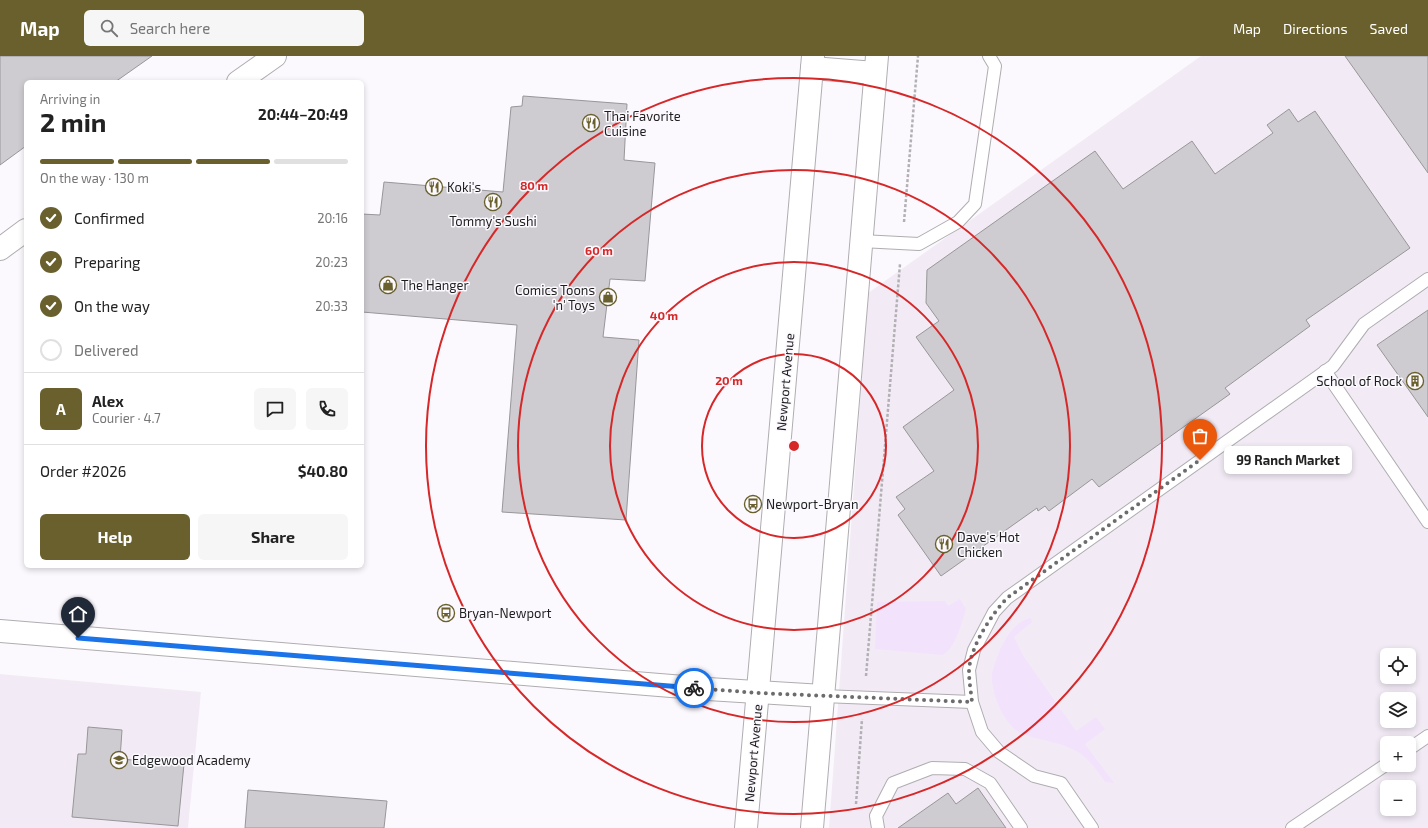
<!DOCTYPE html>
<meta charset="utf-8">
<style>
body{margin:0;font-family:"Exo 2",sans-serif;background:#f6f6f6;color:#222;height:100vh;display:flex;flex-direction:column;font-size:15px;white-space:nowrap}
*{box-sizing:border-box;margin:0}
p{font-size:13px;color:#767676}
.icon{flex:none;width:22px;height:22px;fill:none;stroke:currentColor;stroke-width:2;stroke-linecap:round;stroke-linejoin:round}
.map{position:relative;flex:1;overflow:hidden}
.panel{position:absolute;left:24px;top:24px;width:340px;height:488px;display:flex;flex-direction:column;background:#fff;border-radius:6px;box-shadow:0 2px 6px #0003}
.panel>*{flex:none}
.fabs{position:absolute;left:1380px;top:592px;display:grid;gap:8px}
.fabs a{display:grid;place-items:center;width:36px;height:36px;border-radius:6px;background:#fff;box-shadow:0 2px 6px #0003;font-size:20px}
.pin{position:absolute;display:grid;place-items:center;width:34px;height:34px;color:#fff;margin:-41px -17px;border-radius:50% 50% 50% 0;rotate:-45deg;box-shadow:0 0 4px #0007}
.pin .icon{rotate:45deg}
.courier{position:absolute;display:grid;place-items:center;width:40px;height:40px;margin:-20px;border:3px solid #1a73e8;border-radius:50%;background:#fff;color:#222;box-shadow:0 1px 5px #0007}
.bubble{position:absolute;height:28px;border-radius:6px;background:#fff;box-shadow:0 2px 6px #0003;font-size:13px;font-weight:700;line-height:28px;text-align:center}
.headline em{font-style:normal;font-weight:700}
.headline div{display:flex;flex-direction:column-reverse}
.headline{display:flex;align-items:center;justify-content:space-between;height:68px;padding:0 16px}
h1{font-size:26px;font-weight:700;line-height:30px}
.bar{display:grid;grid-template-columns:repeat(4,1fr);gap:6px 4px;align-content:center;height:48px;padding:0 16px}
.bar i{height:5px;border-radius:3px;background:#e0e0e0}
.bar .active{background:#69602d}
.bar p{grid-column:span 4}
.line{display:flex;align-items:center;gap:10px;padding:0 16px;border-top:1px solid #e0e0e0}
.line div{flex:1}
.round{display:grid;place-items:center;flex:none;width:42px;height:42px;border-radius:6px;background:#f6f6f6}
ol{padding:0 16px;list-style:none}
li{display:flex;align-items:center;gap:12px;height:44px}
li p{margin-inline-start:auto}
li .icon{padding:4px;border-radius:50%;background:#69602d;color:#fff;stroke-width:4}
li:last-child{color:#767676}
li i{width:22px;height:22px;border:2px solid #e0e0e0;border-radius:50%}
.primary-button{display:flex;gap:8px;margin-top:auto;padding:8px 16px}
.primary-button a{flex:1;height:46px;border-radius:6px;background:#69602d;color:#fff;font-size:16px;font-weight:700;line-height:46px;text-align:center}
.primary-button a+a{background:#f6f6f6;color:#222}
header{display:flex;align-items:center;gap:24px;box-sizing:border-box;height:56px;padding:0 20px;background:#69602d;color:#fff}
header strong{font-size:19px}
nav{display:flex;gap:22px;margin-inline-start:auto;font-size:14px}
.search{width:280px;height:36px;background:#f6f6f6;display:flex;align-items:center;gap:10px;box-sizing:border-box;padding:0 14px;border-radius:6px;color:#767676;font-size:15px}
.map>svg:first-child{display:block}
</style>
<header>
<strong>Map</strong>
<div class="search"><svg class="icon" aria-label="search" viewBox="0 0 24 24"><circle cx="10" cy="10" r="6"/><path d="M15 15l6 6"/></svg>Search here</div>
<nav><a>Map</a><a>Directions</a><a>Saved</a></nav>
</header>
<div class="map">
<svg width="1428" height="772" viewBox="0 0 1428 772">
<rect width="100%" height="100%" fill="#fcf9fe"/>
<!-- built -->
<g fill="#f2ebf6" fill-rule="evenodd">
<path d="M1201,0H1428V772H829L868,237ZM1387,599H1409V621H1387ZM1387,643H1409V665H1387ZM1387,687H1409V709H1387ZM1387,731H1409V753H1387Z"/>
<polygon points="0,618 201,636 188,772 0,772"/>
</g>
<!-- green -->
<g fill="#f2e2fc">
<path d="M960,543L966,553C962,565 955,595 942,599L875,593L877,546L945,545L948,550Z"/>
<path d="M1031,562L1032,566L1014,581L1024,601L1076,675L1096,661L1105,673L1085,688L1114,727L1105,726C1098,716 1088,701 1076,695C1059,685 1038,685 1021,677C1004,669 991,637 992,620C992,612 997,603 999,596C1006,581 1014,566 1031,562Z"/>
</g>
<!-- building -->
<g fill="#ceccd0" stroke="#989699">
<polygon points="0,0 152,0 115,26 26,26 26,90 0,109"/>
<polygon points="1345,0 1428,0 1428,117"/>
<polygon points="523,40 627,48 624,104 655,107 645,225 610,223 603,281 639,284 626,464 502,456 517,269 362,256 362,158 380,159 384,126 503,136 511,51 522,50"/>
<polygon points="1289,53 1298,66 1315,55 1410,192 1306,264 1310,270 1225,332 1230,338 1099,431 1092,423 1049,455 1045,450 1038,455 1037,452 941,520 898,459 905,453 896,441 934,415 903,371 954,334 916,281 939,265 926,247 927,214 1095,95 1123,133 1192,85 1215,118 1273,77 1267,69"/>
<polygon points="1428,254 1428,361 1377,289"/>
<polygon points="88,671 122,674 120,703 184,708 178,770 72,761 78,698 86,698"/>
<polygon points="978,732 1006,772 898,772 948,737 956,748"/>
<polygon points="248,734 387,745 384,772 245,772"/>
</g>
<g fill="none" stroke-linecap="round" stroke-linejoin="round">
<!-- service casing -->
<g stroke="#b0adb1" stroke-width="14">
<g id="service">
<polyline points="861,185 919,188 958,166 975,148 995,10 989,0"/>
<polyline points="1325,315 1428,466"/>
<polyline points="823,640 972,646"/>
<polyline points="1409,693 1428,680"/>
<polyline points="878,772 876,760 893,727 932,712 965,713 990,727 1021,772"/>
<polyline points="1092,772 1061,727 1034,720 999,696 982,676 972,646 969,614 974,594 994,556 1007,542 1333,310 1364,268 1428,223"/>
<polyline points="1292,772 1387,708"/>
</g>
</g>
<!-- secondary casing -->
<g stroke="#b0adb1" stroke-width="24">
<g id="secondary">
<polyline points="238,26 275,0"/>
<polyline points="0,193 26,174"/>
<polyline points="0,575 708,633 823,640"/>
</g>
</g>
<!-- primary casing -->
<g stroke="#b0adb1" stroke-width="24">
<g id="primary">
<polyline points="812,12 875,17"/>
<polyline points="746,772 813,0"/>
<polyline points="812,772 877,0"/>
</g>
</g>
<!-- path -->
<g stroke="#b2b0b4" stroke-width="2.5" stroke-dasharray="3 2" stroke-linecap="butt">
<polyline points="904,166 918,0"/>
<polyline points="866,620 900,208"/>
<polyline points="856,748 862,663"/>
</g>
<!-- service -->
<use href="#service" stroke="#fff" stroke-width="12"/>
<!-- secondary -->
<use href="#secondary" stroke="#fff" stroke-width="22"/>
<!-- primary -->
<use href="#primary" stroke="#fff" stroke-width="22"/>
</g>
<g fill="none" stroke-linecap="round" stroke-linejoin="round">
<!-- done -->
<path stroke="#6c6b6d" stroke-width="4" stroke-dasharray="0 7.2" d="M694,632L758,637L972,646C971,636 969,625 969,615C970,591 991,559 1007,542L1200,404"/>
<!-- route -->
<polyline stroke="#1a73e8" stroke-width="5" points="78,582 694,632"/>
</g>
<!-- distance rings -->
<g fill="none" stroke="#d62828" stroke-width="2">
<circle cx="794" cy="390" r="92"/>
<circle cx="794" cy="390" r="184"/>
<circle cx="794" cy="390" r="276"/>
<circle cx="794" cy="390" r="368"/>
</g>
<!-- icons -->
<defs>
<g id="restaurant-ring" transform="scale(0.9)"><circle r="9.5" fill="#fcf9fe" stroke="#69602d" stroke-width="1.5"/><path d="M-5-6h1v4h1v-4h1v4h1v-4h1v5L-1.5 .5V6h-2V.5L-5-1ZM5-6V6H3V1.5H1.5Q1.5-4 5-6Z" fill="#69602d"/></g>
<g id="shop-ring" transform="scale(0.9)"><circle r="9.5" fill="#fcf9fe" stroke="#69602d" stroke-width="1.5"/><path d="M-5-2.5h2.3a2.7 3.5 0 0 1 5.4 0H5L5.5 6h-11ZM-1.5-2.5h3a1.5 2.3 0 0 0-3 0Z" fill="#69602d"/></g>
<g id="building-ring" transform="scale(0.9)"><circle r="9.5" fill="#fcf9fe" stroke="#69602d" stroke-width="1.5"/><path d="M-4-6H4V6H1V3H-1V6H-4ZM-2.5-4.3h1.7v1.8h-1.7ZM.8-4.3h1.7v1.8H.8ZM-2.5-1h1.7V.8h-1.7ZM.8-1h1.7V.8H.8Z" fill="#69602d"/></g>
<g id="bus-ring" transform="scale(0.9)"><circle r="9.5" fill="#fcf9fe" stroke="#69602d" stroke-width="1.5"/><path d="M-5-6H5V4H4V6H2V4H-2V6H-4V4H-5ZM-3.5-4V0h7V-4ZM-3.5 1.2v1.5H-2V1.2ZM2 1.2v1.5H3.5V1.2Z" fill="#69602d"/></g>
<g id="school-ring" transform="scale(0.9)"><circle r="9.5" fill="#fcf9fe" stroke="#69602d" stroke-width="1.5"/><path d="M0-5L7-2L0 1L-7-2ZM-4 1L0 2.5L4 1V4Q0 6-4 4Z" fill="#69602d"/></g>
</defs>
<g fill-rule="evenodd">
<use href="#restaurant-ring" x="591" y="67"/>
<use href="#restaurant-ring" x="434" y="131"/>
<use href="#restaurant-ring" x="493" y="146"/>
<use href="#shop-ring" x="388" y="229"/>
<use href="#shop-ring" x="608" y="241"/>
<use href="#building-ring" x="1415" y="325"/>
<use href="#bus-ring" x="753" y="448"/>
<use href="#restaurant-ring" x="944" y="488"/>
<use href="#bus-ring" x="446" y="557"/>
<use href="#school-ring" x="119" y="704"/>
</g>
<g text-anchor="middle" dominant-baseline="central" stroke-width="3" stroke-linejoin="round" paint-order="stroke">
<!-- poi labels -->
<g font-size="13" fill="#1e1e1f" stroke="#fcf9fe" text-anchor="start">
<text x="604" y="60">Thai Favorite<tspan x="604" dy="15">Cuisine</tspan></text>
<text x="447" y="131">Koki's</text>
<text x="493" y="165" text-anchor="middle">Tommy's Sushi</text>
<text x="401" y="229">The Hanger</text>
<text x="595" y="234" text-anchor="end">Comics Toons<tspan x="595" dy="15">'n' Toys</tspan></text>
<text x="1402" y="325" text-anchor="end">School of Rock</text>
<text x="766" y="448">Newport-Bryan</text>
<text x="957" y="481">Dave's Hot<tspan x="957" dy="15">Chicken</tspan></text>
<text x="459" y="557">Bryan-Newport</text>
<text x="132" y="704">Edgewood Academy</text>
</g>
<!-- street labels -->
<g font-size="13" fill="#1e1e1f" stroke="#fcf9fe">
<text transform="translate(785 326) rotate(-85)">Newport Avenue</text>
<text transform="translate(753 697) rotate(-85)">Newport Avenue</text>
</g>
</g>
<circle cx="794" cy="390" r="6" fill="#d62828" stroke="#fcf9fe" stroke-width="2"/>
<g font-size="12" text-anchor="middle" font-weight="bold" fill="#d62828" stroke="#fcf9fe" stroke-width="3" stroke-linejoin="round" paint-order="stroke">
<text x="534" y="134">80 m</text>
<text x="599" y="199">60 m</text>
<text x="664" y="264">40 m</text>
<text x="729" y="329">20 m</text>
</g>
</svg>
<div class="fabs">
<a><svg class="icon" aria-label="locate" viewBox="0 0 24 24"><circle cx="12" cy="12" r="6"/><path d="M12 2v4M12 18v4M2 12h4M18 12h4"/></svg></a>
<a><svg class="icon" aria-label="layers" viewBox="0 0 24 24"><path d="M12 4l9 5-9 5-9-5zM3 14l9 5 9-5"/></svg></a>
<a>+</a>
<a>−</a>
</div>
<div class="pin" style="left:1200px;top:404px;background:#ea580c"><svg class="icon" aria-label="bag" viewBox="0 0 24 24"><path d="M5 8h14l-1 12H6zM9 8a3 3 0 0 1 6 0"/></svg></div>
<div class="pin" style="left:78px;top:582px;background:#1f2937"><svg class="icon" aria-label="home" viewBox="0 0 24 24"><path d="M3 11l9-7 9 7M6 9v11h12V9"/></svg></div>
<div class="courier" style="left:694px;top:632px"><svg class="icon" aria-label="bike" viewBox="0 0 24 24"><circle cx="6" cy="16" r="4"/><circle cx="18" cy="16" r="4"/><path d="M6 16l4-8h5l3 8M10 8l3 8H6M13 5h3"/></svg></div>
<div class="bubble" style="left:1224px;top:390px;width:128px">99 Ranch Market</div>
<section class="panel">
<div class="headline"><div><h1>2 min</h1><p>Arriving in</p></div><em>20:44–20:49</em></div>
<div class="bar"><i class="active"></i><i class="active"></i><i class="active"></i><i></i><p>On the way · 130 m</p></div>
<ol>
<li><svg class="icon" aria-label="check" viewBox="0 0 24 24"><path d="M5 12l5 5 9-10"/></svg>Confirmed<p>20:16</p></li>
<li><svg class="icon" aria-label="check" viewBox="0 0 24 24"><path d="M5 12l5 5 9-10"/></svg>Preparing<p>20:23</p></li>
<li><svg class="icon" aria-label="check" viewBox="0 0 24 24"><path d="M5 12l5 5 9-10"/></svg>On the way<p>20:33</p></li>
<li><i></i>Delivered</li>
</ol>
<div class="line" style="height:72px"><b class="round" style="background:#69602d;color:#fff">A</b><div><b>Alex</b><p>Courier · 4.7</p></div><a class="round"><svg class="icon" aria-label="chat" viewBox="0 0 24 24"><path d="M4 5h16v11H9l-5 4z"/></svg></a><a class="round"><svg class="icon" aria-label="phone" viewBox="0 0 24 24"><path d="M5 4h4l2 5-3 2q2 4 5 5l2-3 5 2v4C11 20 4 13 5 4z"/></svg></a></div>
<div class="line" style="height:52px"><div>Order #2026</div><b>$40.80</b></div>
<div class="primary-button"><a>Help</a><a>Share</a></div>
</section>
</div>
